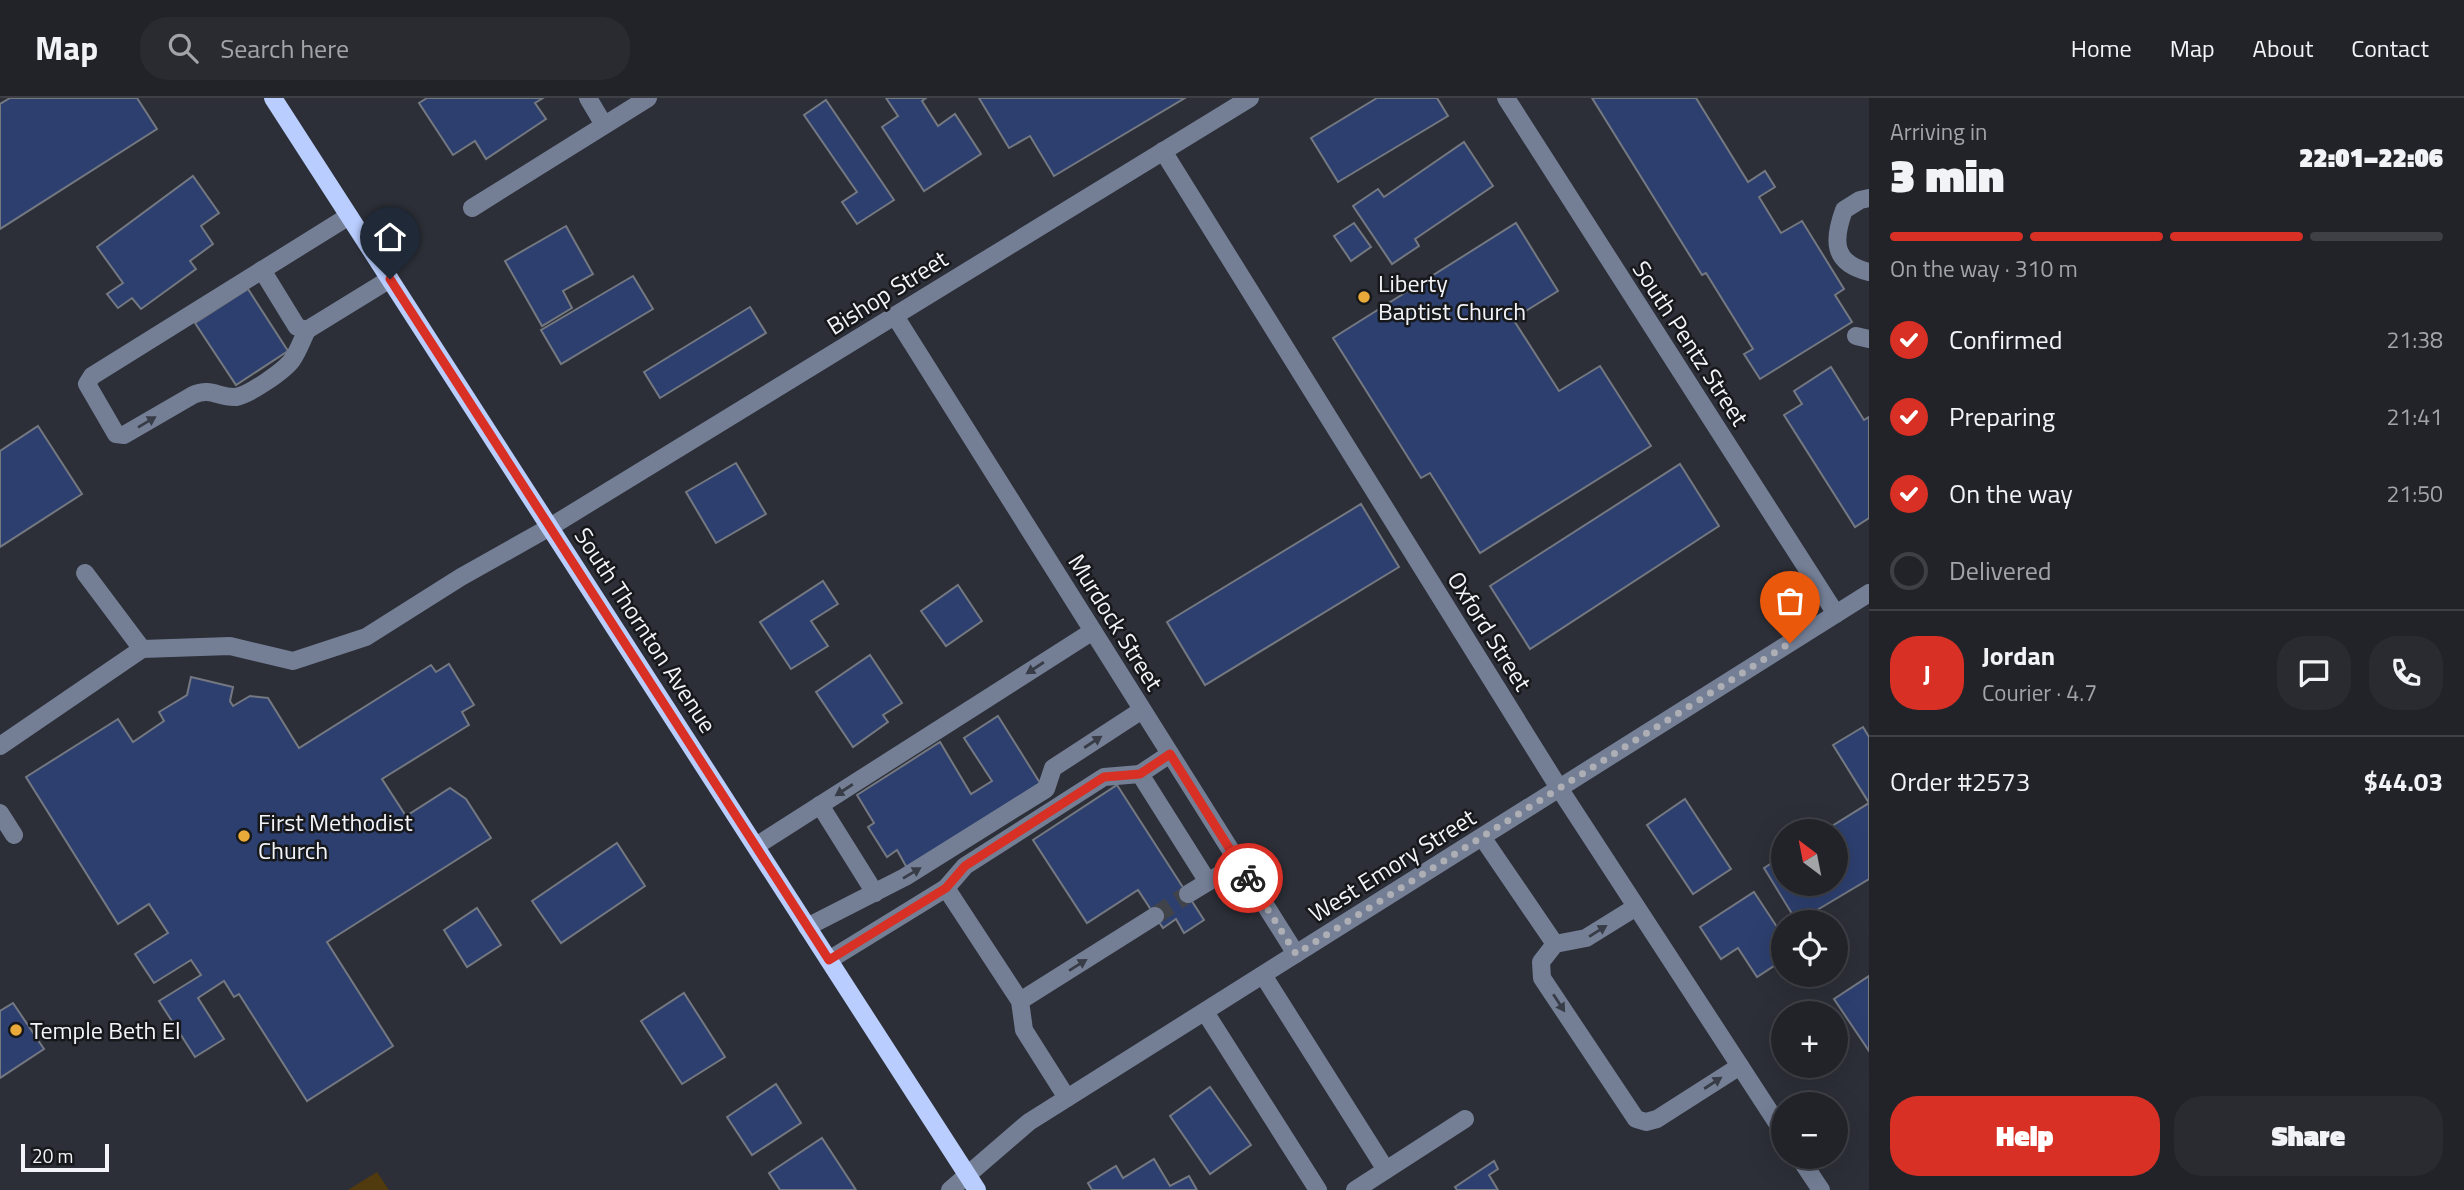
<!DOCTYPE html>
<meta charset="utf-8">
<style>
body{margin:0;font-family:"Titillium Web",sans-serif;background:#292b31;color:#f1f3f6;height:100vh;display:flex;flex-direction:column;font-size:26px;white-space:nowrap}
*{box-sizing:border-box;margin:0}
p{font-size:23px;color:#a2a4a8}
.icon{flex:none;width:38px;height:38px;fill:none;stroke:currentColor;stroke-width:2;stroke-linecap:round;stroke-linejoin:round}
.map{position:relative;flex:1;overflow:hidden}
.panel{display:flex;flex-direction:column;background:#212329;width:595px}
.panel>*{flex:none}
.needle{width:46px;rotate:328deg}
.tools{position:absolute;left:1771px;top:721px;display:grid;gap:14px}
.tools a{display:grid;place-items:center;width:77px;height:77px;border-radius:50%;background:#212329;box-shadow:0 7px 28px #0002,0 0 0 2px #3e4046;font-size:35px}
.scale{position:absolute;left:21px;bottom:18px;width:88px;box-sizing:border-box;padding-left:7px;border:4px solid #f2f4f9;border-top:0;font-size:19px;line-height:24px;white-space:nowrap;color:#f2f4f9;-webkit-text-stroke:5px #16181b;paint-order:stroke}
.pin{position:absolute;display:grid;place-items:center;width:60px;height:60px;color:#fff;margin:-72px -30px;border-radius:50% 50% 50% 0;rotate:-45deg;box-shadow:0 0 7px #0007}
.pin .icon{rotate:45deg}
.courier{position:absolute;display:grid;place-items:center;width:70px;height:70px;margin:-35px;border:5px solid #d93025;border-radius:50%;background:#fff;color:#222;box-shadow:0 2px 9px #0007}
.summary em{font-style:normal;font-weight:800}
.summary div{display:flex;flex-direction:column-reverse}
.summary{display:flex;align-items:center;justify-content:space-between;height:119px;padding:0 21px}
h1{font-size:46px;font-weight:800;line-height:52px}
.bar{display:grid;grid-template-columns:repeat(4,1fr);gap:10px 7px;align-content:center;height:84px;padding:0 21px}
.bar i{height:9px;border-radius:5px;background:#3e4046}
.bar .selected{background:#d93025}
.bar p{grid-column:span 4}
.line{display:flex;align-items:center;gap:18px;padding:0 21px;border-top:2px solid #3e4046}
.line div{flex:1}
.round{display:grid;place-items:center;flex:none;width:74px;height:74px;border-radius:28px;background:#292b31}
ol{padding:0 21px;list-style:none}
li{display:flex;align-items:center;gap:21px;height:77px}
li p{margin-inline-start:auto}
li .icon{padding:7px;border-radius:50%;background:#d93025;color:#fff;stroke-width:4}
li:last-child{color:#a2a4a8}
li i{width:38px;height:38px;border:4px solid #3e4046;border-radius:50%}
.primary-button{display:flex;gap:14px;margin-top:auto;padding:14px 21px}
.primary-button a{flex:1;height:80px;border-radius:28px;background:#d93025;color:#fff;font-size:28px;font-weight:800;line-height:80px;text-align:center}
.primary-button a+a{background:#292b31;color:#f1f3f6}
header{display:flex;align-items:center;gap:42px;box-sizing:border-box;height:98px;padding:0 35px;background:#212329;border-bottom:2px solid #3e4046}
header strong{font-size:33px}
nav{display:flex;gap:38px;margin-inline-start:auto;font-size:24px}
.search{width:490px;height:63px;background:#292b31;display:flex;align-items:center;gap:18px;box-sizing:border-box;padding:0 24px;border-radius:28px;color:#a2a4a8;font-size:26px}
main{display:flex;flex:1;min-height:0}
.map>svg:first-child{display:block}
</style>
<header>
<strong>Map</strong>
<div class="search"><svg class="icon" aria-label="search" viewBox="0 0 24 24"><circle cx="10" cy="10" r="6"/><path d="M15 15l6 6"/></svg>Search here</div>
<nav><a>Home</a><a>Map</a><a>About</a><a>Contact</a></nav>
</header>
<main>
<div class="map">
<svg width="1869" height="1092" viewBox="0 0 1869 1092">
<rect width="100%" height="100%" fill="#2c2f37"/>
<!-- green -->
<polygon fill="#523a0f" points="377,1074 389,1092 348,1092"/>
<!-- building -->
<g fill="#2d3f6f" stroke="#747881" stroke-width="2">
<polygon points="10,0 137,0 157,31 0,131 0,6"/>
<polygon points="427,0 543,0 535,5 546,21 486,61 475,43 453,57 419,5"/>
<polygon points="886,0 926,0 922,3 938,28 955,16 981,56 924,93 882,29 898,18"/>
<polygon points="979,0 1185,0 1054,78 1030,38 1009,50"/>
<polygon points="1377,0 1437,0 1448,18 1338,84 1311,40"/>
<polygon points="1592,0 1696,0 1748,84 1765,73 1775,89 1759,99 1781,135 1802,123 1844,191 1835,197 1852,224 1760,281 1744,256 1753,251 1706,175 1702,177"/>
<polygon points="826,2 894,102 857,126 842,104 857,94 804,17"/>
<polygon points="1464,44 1493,88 1415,141 1419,148 1392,166 1353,108 1378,91 1384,99"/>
<polygon points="193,78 219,115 201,128 213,146 190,163 196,171 141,211 132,200 118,210 107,196 123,185 97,149"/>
<polygon points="1354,125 1371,149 1351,163 1334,138"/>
<polygon points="1516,125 1558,193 1513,221 1559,293 1600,268 1651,348 1480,455 1430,375 1421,380 1333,240"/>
<polygon points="566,128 593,176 563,193 572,210 542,228 505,163"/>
<polygon points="633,178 653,211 561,266 541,232"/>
<polygon points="248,191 288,253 236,287 195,225"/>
<polygon points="750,209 766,235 660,300 644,274"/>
<polygon points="1831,269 1864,322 1869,319 1869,420 1855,429 1784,317 1802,306 1794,293"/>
<polygon points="38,328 82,396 0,449 0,353"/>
<polygon points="736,365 766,416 716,445 686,394"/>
<polygon points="1680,366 1719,428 1530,551 1490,488"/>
<polygon points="1361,406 1399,469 1205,587 1167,524"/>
<polygon points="823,483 838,506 811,523 828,548 791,571 760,524"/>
<polygon points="958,487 982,523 946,548 921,513"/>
<polygon points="870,557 902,605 883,617 888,624 853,649 816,594"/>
<polygon points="449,566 474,607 462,614 469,627 382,681 406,718 450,690 466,701 491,740 327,844 393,948 307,1003 239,896 234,899 224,883 198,900 224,941 195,959 159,903 201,877 191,862 154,885 135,856 168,835 149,806 118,826 26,679 118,621 133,644 164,623 159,614 187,597 191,579 233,589 230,603 233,608 250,598 268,600 299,650 431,567 436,574"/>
<polygon points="998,618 1040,685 907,770 897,752 887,759 868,729 874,725 857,697 940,644 971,696 992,683 964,640"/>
<polygon points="1863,629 1869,639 1869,705 1833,647"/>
<polygon points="1117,687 1204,822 1184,835 1176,821 1163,830 1138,792 1087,825 1033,742"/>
<polygon points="1685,701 1731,771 1693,796 1647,727"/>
<polygon points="1869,705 1869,781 1797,824 1764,770 1783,758 1783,786 1836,786 1836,733 1824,733"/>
<polygon points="617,745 645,788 561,845 532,803"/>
<polygon points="1754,794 1783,838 1783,862 1757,879 1738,850 1721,861 1700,829"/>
<polygon points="477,810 501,847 467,869 444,832"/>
<polygon points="1869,878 1869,953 1834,901"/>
<polygon points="684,895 725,959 682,986 641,923"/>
<polygon points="13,905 44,951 0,980 0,913"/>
<polygon points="776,986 801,1025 752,1057 727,1019"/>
<polygon points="1210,989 1251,1047 1210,1076 1170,1018"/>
<polygon points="822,1040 856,1092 780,1092 769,1075"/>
<polygon points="1154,1061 1170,1088 1189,1078 1197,1092 1092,1092 1088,1085 1116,1068 1123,1080"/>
<polygon points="1494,1063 1498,1071 1489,1077 1498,1092 1457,1092 1455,1089"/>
</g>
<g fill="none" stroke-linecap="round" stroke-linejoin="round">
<!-- minor-tunnel -->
<polyline stroke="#40434a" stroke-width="18" stroke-dasharray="18 9" stroke-linecap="butt" points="1155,818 1188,796"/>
<!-- minor -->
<g stroke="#747f96" stroke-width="18">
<polyline points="588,0 604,27"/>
<polyline points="1506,0 1836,516"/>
<polyline points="1163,53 1559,690 1783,1034"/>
<path d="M1869,100L1860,102L1844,112C1833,142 1832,165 1869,174"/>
<polyline points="472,110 648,0"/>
<polyline points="262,172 297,229 307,232 390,181"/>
<polyline points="895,218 1296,856"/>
<path d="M307,232C302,242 298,254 292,262C284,273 249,297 236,299C218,300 212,289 193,297L124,337L116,336L87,286L92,278L349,118"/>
<polyline points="1856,238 1869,241"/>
<polyline points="85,475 142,551"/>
<polyline points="0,648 142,551 230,548 293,563 366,539 461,479 550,429 1250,0"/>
<polyline points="1170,656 1140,676 1208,784"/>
<polyline points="820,707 875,795"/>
<polyline points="0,715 14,737"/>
<polyline points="1482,739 1555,846"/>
<polyline points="756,748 1093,533"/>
<polyline points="946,790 965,768 1104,679 1140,676"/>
<polyline points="1188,796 1239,765"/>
<polyline points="1636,809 1586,840 1555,846 1541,864 1542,880 1636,1021 1646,1024 1657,1021 1740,968"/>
<polyline points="807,829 905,779 1046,691 1053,670 1142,612"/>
<polyline points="829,862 946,790 1020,903 1024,932 1067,1000"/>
<polyline points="1263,877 1386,1072"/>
<polyline points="1020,903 1155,818"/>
<polyline points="1205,914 1318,1092"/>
<polyline points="1799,1059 1821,1092"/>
<polyline points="950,1092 1029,1024 1869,495"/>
<polyline points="1355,1092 1465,1021"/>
</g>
<!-- major -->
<polyline stroke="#b9ceff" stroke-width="18" points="273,0 977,1092"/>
</g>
<!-- one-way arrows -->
<defs><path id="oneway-solid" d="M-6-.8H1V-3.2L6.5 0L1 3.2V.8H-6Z" transform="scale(1.75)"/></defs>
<g fill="#373c46">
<use href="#oneway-solid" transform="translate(147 324) rotate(-31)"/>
<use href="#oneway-solid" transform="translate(1035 570) rotate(147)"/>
<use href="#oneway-solid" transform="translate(1093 644) rotate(-33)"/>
<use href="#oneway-solid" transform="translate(844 692) rotate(147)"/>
<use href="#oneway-solid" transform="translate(912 775) rotate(-31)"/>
<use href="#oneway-solid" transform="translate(1598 833) rotate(-32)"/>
<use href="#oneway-solid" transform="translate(1078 867) rotate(-32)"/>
<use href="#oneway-solid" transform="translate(1559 905) rotate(57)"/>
<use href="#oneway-solid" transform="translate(1713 985) rotate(-33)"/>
</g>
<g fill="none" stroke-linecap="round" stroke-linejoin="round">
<!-- done -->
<polyline stroke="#adafb5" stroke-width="7" stroke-dasharray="0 12.6" points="1248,780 1296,856 1790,545"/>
<!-- route -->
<polyline stroke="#d93025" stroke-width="9" points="390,181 829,862 946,790 965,768 1104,679 1140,676 1170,656 1248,780"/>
</g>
<!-- markers -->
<g fill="#eaaa39" stroke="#16181b" stroke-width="2.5">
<circle cx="1364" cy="199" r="7"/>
<circle cx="244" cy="738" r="7"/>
<circle cx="16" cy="932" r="7"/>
</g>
<g text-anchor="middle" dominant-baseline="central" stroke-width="5" stroke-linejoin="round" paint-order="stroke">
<!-- poi labels -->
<g font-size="24" fill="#f2f4f9" stroke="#16181b" text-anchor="start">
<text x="1378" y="185">Liberty<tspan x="1378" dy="28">Baptist Church</tspan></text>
<text x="258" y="724">First Methodist<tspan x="258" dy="28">Church</tspan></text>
<text x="30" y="932">Temple Beth El</text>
</g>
<!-- street labels -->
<g font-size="24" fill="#f2f4f9" stroke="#16181b">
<text transform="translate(887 194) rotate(-32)">Bishop Street</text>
<text transform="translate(1691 245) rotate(57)">South Pentz Street</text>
<text transform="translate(1116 524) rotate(58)">Murdock Street</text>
<text transform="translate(646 532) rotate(57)">South Thornton Avenue</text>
<text transform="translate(1490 533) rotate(58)">Oxford Street</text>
<text transform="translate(1392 767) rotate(-32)">West Emory Street</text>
</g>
</g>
</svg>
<div class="tools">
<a><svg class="needle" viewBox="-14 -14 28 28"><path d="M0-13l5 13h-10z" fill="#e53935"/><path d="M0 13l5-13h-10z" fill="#a2a4a8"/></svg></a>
<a><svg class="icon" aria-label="locate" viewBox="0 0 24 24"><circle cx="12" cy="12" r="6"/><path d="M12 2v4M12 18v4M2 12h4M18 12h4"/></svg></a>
<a>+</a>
<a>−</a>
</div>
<div class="scale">20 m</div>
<div class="pin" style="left:1790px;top:545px;background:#ea580c"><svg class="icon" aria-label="bag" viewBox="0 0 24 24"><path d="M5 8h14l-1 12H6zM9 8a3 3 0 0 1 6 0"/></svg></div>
<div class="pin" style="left:390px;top:181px;background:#1f2937"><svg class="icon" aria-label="home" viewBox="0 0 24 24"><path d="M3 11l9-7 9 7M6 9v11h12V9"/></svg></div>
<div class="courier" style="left:1248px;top:780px"><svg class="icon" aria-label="bike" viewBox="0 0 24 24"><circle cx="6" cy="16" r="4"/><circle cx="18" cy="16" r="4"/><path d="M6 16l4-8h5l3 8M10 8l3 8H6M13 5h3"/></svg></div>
</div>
<section class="panel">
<div class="summary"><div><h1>3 min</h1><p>Arriving in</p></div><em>22:01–22:06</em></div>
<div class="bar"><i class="selected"></i><i class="selected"></i><i class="selected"></i><i></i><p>On the way · 310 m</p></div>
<ol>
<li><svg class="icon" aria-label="check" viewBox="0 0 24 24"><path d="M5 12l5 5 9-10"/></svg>Confirmed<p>21:38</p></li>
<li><svg class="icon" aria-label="check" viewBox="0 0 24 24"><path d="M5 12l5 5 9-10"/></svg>Preparing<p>21:41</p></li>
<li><svg class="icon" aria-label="check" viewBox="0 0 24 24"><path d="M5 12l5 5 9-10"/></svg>On the way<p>21:50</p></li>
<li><i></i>Delivered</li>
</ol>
<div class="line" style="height:126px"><b class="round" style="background:#d93025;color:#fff">J</b><div><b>Jordan</b><p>Courier · 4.7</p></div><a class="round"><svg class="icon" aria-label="chat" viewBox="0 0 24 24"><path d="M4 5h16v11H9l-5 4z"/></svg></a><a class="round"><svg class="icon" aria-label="phone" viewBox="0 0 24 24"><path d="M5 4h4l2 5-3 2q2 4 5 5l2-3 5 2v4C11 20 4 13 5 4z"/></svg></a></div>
<div class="line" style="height:91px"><div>Order #2573</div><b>$44.03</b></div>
<div class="primary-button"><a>Help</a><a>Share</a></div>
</section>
</main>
